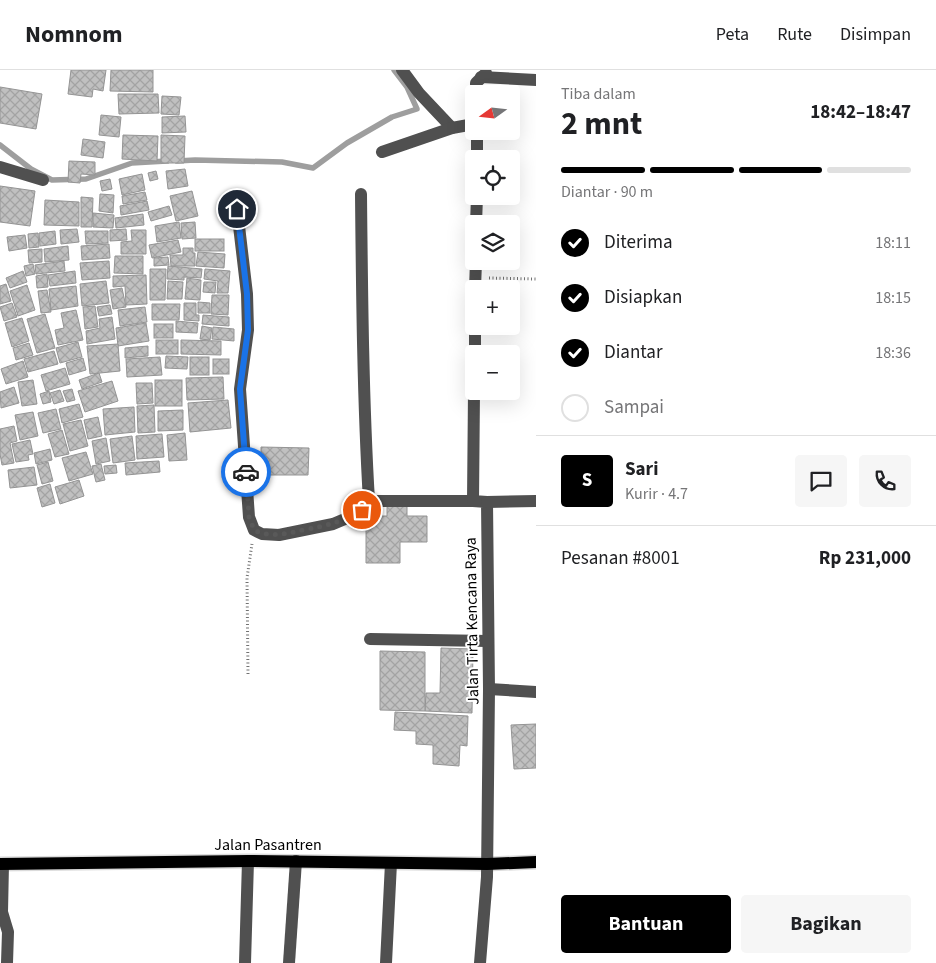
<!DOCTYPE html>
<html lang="id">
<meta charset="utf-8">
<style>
body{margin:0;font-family:"Source Sans 3",sans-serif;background:#f6f6f6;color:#202124;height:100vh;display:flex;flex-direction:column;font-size:19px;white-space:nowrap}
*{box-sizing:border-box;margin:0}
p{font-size:16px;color:#757577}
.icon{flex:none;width:28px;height:28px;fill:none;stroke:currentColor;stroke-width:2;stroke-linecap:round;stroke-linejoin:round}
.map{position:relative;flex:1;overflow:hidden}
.details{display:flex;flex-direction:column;background:#fff;width:400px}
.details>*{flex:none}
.needle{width:32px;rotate:255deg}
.buttons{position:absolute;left:465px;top:15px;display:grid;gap:10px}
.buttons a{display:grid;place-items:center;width:55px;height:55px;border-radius:5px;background:#fff;box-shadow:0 5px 20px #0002;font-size:25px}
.pin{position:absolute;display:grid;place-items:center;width:42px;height:42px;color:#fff;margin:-21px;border:2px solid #fff;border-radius:50%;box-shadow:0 1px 5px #0007}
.courier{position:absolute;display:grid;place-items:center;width:50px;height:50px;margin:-25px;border:4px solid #1a73e8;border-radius:50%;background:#fff;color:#222;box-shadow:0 1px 6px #0007}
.summary em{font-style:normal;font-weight:700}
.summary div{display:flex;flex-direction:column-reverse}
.summary{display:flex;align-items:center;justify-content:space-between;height:85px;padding:0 25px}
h1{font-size:32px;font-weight:700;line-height:38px}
.bar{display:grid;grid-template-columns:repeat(4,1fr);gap:8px 5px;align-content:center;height:60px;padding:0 25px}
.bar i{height:6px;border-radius:4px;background:#e0e0e0}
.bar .selected{background:#000}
.bar p{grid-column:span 4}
.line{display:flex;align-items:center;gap:12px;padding:0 25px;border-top:1px solid #e0e0e0}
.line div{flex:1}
.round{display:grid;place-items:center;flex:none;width:52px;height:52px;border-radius:5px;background:#f6f6f6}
ol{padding:0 25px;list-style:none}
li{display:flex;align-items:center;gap:15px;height:55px}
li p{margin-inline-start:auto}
li .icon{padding:5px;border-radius:50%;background:#000;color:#fff;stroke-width:4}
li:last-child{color:#757577}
li i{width:28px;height:28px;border:2px solid #e0e0e0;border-radius:50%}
.action{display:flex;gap:10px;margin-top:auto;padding:10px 25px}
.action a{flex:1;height:58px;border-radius:5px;background:#000;color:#fff;font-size:20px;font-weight:700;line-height:58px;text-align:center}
.action a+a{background:#f6f6f6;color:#202124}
header{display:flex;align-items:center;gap:30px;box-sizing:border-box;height:70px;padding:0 25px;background:#fff;border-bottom:1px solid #e0e0e0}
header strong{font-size:24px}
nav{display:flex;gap:28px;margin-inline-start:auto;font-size:18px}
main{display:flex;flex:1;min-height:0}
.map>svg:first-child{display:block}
</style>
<header>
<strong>Nomnom</strong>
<nav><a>Peta</a><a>Rute</a><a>Disimpan</a></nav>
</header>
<main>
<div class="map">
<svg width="536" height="893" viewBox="0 0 536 893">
<defs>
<pattern id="building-cross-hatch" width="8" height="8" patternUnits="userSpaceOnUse" patternTransform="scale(1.25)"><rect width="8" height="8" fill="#c0c0c0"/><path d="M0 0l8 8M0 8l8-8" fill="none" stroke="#a3a3a3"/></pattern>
</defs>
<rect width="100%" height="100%" fill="#fff"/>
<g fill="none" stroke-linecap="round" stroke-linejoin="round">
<!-- stream -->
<g stroke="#9e9e9e" stroke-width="5.5">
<polyline points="0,75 31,99 52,110 86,109 132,93 167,91"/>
<polyline points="177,91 195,90 282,92 313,98 347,73 392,47 417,39 407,17 394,0"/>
</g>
</g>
<!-- building -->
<g fill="url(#building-cross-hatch)" stroke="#949494">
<polygon points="71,0 106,0 103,21 93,19 92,27 68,24"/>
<polygon points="111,0 153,0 153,22 110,21"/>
<polygon points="0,17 42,24 36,59 0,53"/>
<polygon points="118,24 158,24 159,43 119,44"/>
<polygon points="162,26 181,27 179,45 161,44"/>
<polygon points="101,45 121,47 119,67 99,65"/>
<polygon points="185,46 186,62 162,63 162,47"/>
<polygon points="123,65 158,66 157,91 122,89"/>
<polygon points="161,65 185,66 184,93 161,93"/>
<polygon points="83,69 105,72 103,88 81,85"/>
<polygon points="69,91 95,92 95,105 81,104 80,113 68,112"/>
<polygon points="185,99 188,116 168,119 166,101"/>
<polygon points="156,101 158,109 150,111 148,103"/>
<polygon points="142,104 145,120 122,125 119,109"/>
<polygon points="110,109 112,119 102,121 100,111"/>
<polygon points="0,116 35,121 30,156 0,152"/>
<polygon points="192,121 198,146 176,151 170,126"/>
<polygon points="145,122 147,130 123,134 122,126"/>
<polygon points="100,124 114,125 113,143 99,141"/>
<polygon points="81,127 93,128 92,157 81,157"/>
<polygon points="45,130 79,132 79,156 44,155"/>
<polygon points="147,131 149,140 121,145 120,136"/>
<polygon points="169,136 172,145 151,151 148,142"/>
<polygon points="93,143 114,145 113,158 93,157"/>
<polygon points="143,144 144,155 116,158 115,148"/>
<polygon points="179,152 181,168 157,172 155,156"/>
<polygon points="195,152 196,168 182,169 181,153"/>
<polygon points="77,159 79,172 61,174 60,160"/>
<polygon points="126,159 127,170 110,171 110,160"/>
<polygon points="131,160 146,160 146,184 121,184 121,172 132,171"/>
<polygon points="55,161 56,174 40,176 39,163"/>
<polygon points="85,161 108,161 108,173 86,174"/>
<polygon points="38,163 39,177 29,178 28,164"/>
<polygon points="25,165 27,178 9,181 7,167"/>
<rect x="195" y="169" width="29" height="12"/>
<polygon points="178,170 181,182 152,188 149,175"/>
<polygon points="109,174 110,188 82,190 81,176"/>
<polygon points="68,176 69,190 45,192 44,179"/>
<polygon points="183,178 193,178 193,183 195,183 195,196 171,196 170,185 183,185"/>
<polygon points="42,179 42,192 29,193 28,180"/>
<polygon points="198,182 225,184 224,198 196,196"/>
<polygon points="115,186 143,186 143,204 114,203"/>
<polygon points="168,187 169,195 154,196 154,188"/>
<polygon points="64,191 65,201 36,204 35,195"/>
<polygon points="109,191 110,208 82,210 80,193"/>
<polygon points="33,194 35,204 26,206 24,196"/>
<polygon points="168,196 202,199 201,208 184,207 184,210 167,209"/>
<polygon points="150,199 166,199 165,230 150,230"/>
<polygon points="205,199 230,201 228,223 217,223 218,211 204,209"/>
<polygon points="23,201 27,212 10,218 6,208"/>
<polygon points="75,201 76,213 50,216 48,205"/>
<polygon points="47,204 48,217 37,218 36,206"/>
<polygon points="146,205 147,234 126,235 125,216 113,217 113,206"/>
<polygon points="187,208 201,210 200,230 185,229"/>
<polygon points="106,211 109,233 82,236 80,214"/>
<polygon points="168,211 183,212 182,229 167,229"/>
<polygon points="204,212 216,212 215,223 203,222"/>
<polygon points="6,214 11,231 0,234 0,216"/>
<polygon points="27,215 35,240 18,246 10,221"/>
<polygon points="76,216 78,236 51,240 49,219"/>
<polygon points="122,218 126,237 113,239 110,220"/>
<polygon points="47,220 51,242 41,243 38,221"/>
<polygon points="212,225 229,225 228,245 211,244"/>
<polygon points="198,232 210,233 210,243 198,243"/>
<polygon points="12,233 17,247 4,251 0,237"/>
<polygon points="184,233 196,233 196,245 199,245 199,251 184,250"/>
<polygon points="152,234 180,234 179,250 152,250"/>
<polygon points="110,235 112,244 99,246 97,237"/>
<polygon points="95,236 98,257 85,259 83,237"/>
<polygon points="145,237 147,252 120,256 118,240"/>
<polygon points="76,240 83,270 58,275 55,260 64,258 61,243"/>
<polygon points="45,244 55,278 37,283 27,249"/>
<polygon points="203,245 229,247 229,256 202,254"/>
<polygon points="112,247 115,269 87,274 86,261 100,258 99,249"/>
<polygon points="22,248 29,271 12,277 5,253"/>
<polygon points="176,251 198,253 197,263 176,262"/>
<polygon points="146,253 149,271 118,276 116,258"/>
<rect x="154" y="254" width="19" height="14"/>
<polygon points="202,256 212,258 210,270 200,269"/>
<polygon points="213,257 234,259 234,271 212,269"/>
<rect x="156" y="270" width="22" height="14"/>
<polygon points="181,270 221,271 221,285 181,284"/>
<polygon points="78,272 82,287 60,293 56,278"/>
<polygon points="29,273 33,285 16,290 13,278"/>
<polygon points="118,274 120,301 90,304 87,276"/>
<polygon points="148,276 148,286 125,288 125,278"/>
<polygon points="54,281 58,294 28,302 24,289"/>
<polygon points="166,286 188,287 187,299 165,298"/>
<polygon points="160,287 162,305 127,307 126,289"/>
<rect x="190" y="287" width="19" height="18"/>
<polygon points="83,288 86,300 69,305 66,293"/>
<rect x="213" y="289" width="16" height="15"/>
<polygon points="23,291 28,307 6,314 1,299"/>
<polygon points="65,298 70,314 46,321 41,305"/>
<polygon points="99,303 102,312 82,319 79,310"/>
<polygon points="223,307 224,329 187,330 186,308"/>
<polygon points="33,310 37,334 22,336 18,312"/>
<rect x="155" y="310" width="27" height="26"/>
<polygon points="112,311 118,331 85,342 78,321"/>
<polygon points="136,313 152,313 153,333 137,334"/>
<polygon points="14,317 19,333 1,338 0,322"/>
<polygon points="72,319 75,330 67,332 63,321"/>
<polygon points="60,320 64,331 54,334 50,323"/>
<polygon points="49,321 51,332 43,334 40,324"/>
<polygon points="228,330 231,358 190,362 188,333"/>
<polygon points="79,334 83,347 62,353 59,339"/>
<polygon points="154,335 155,362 138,363 137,336"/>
<polygon points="134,337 135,362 105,365 103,339"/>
<polygon points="56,339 61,359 43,363 38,343"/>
<polygon points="183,340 183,360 158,361 158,341"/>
<polygon points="33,342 38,366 20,370 15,345"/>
<polygon points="98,347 102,366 88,369 84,350"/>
<polygon points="81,350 88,376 70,381 63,354"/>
<polygon points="14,356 17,371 10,373 14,393 2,395 0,384 0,359"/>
<polygon points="62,360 69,384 55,387 48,364"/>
<polygon points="185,363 187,390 169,391 167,365"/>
<polygon points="162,364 164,387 137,389 136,366"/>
<polygon points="132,366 135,390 113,393 110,369"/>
<polygon points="106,368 110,391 96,394 92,371"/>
<polygon points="30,370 33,384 28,385 29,390 16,392 12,374"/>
<polygon points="261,377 309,378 308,405 261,405"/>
<polygon points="50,379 52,390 36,394 34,383"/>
<polygon points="86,382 93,404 69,411 62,388"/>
<polygon points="159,391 160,402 126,405 125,393"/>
<polygon points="48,392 53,411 42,414 37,395"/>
<polygon points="101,394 105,410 96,412 92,396"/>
<polygon points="116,395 117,403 105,404 104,396"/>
<polygon points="34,397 37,415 10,418 8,400"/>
<polygon points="79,410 84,426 60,434 55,417"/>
<polygon points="50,414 55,433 42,437 37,418"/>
<polygon points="387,435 407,435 407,446 427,446 427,472 400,472 400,493 366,493 366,446 387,446"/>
<polygon points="441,578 473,579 472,643 425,641 426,623 440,623"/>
<polygon points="380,581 425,582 425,641 380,640"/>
<polygon points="395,642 468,646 467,676 460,675 459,696 433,694 433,675 416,674 416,661 394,660"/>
<polygon points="536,654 536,698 514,699 511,655"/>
</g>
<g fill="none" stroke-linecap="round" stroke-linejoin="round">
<!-- major casing -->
<g stroke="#dbdbdb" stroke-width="15">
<polyline id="major" points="0,794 248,791 487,794 536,792"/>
</g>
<!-- path -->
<g stroke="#727272" stroke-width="3" stroke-dasharray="1 2.5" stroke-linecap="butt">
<polyline points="489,208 536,209"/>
<polyline points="248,604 247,508 252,474"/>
</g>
<!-- minor -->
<g stroke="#505050" stroke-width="12">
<polyline points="402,0 419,23 452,58"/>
<polyline points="481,7 536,10"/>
<polyline points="476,24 476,13 486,3"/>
<polyline points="382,82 452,58 474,54"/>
<polyline points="477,89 477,61"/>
<polyline points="0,97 43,110"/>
<path d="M361,124C362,227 363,329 369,431"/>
<polyline points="237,139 247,224 248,260 240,319 249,447 254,460 262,464 279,465 333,454 352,446 362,440 369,431 473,431"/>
<polyline points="476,154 477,126"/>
<polyline points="475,219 476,191"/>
<polyline points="475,284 475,256"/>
<polyline points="474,321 473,431 487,432 489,619 487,807 480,893"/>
<polyline points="487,432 536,431"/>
<polyline points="370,569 488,571"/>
<polyline points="489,619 536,622"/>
<polyline points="3,794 2,842 8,862 7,893"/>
<polyline points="245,893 248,791"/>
<polyline points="289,893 296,791"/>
<polyline points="386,893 391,793"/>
</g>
<!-- major -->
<use href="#major" stroke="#000" stroke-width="12"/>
</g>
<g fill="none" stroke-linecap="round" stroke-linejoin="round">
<!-- done -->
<path stroke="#595959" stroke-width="5" stroke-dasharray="0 9" d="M246,402L249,447L254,460C270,468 286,464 303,460C326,456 342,452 362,440"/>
<!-- route -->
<polyline stroke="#1a73e8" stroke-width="6" points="237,139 247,224 248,260 240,319 246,402"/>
</g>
<g text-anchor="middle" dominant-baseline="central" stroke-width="4" stroke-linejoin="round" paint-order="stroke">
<!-- street labels -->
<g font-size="16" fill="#000" stroke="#fff">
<text transform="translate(472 551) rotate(-91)">Jalan Tirta Kencana Raya</text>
<text x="268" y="775">Jalan Pasantren</text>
</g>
</g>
</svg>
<div class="buttons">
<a><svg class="needle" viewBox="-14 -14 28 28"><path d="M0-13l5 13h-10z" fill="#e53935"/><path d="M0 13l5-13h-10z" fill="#757577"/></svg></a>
<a><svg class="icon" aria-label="locate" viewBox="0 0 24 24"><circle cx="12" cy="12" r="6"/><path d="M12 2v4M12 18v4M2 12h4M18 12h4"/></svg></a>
<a><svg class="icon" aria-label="layers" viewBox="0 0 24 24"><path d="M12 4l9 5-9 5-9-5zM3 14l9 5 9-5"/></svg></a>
<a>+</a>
<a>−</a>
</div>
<div class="pin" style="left:362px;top:440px;background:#ea580c"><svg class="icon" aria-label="bag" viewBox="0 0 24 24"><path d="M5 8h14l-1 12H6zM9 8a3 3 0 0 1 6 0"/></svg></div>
<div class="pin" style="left:237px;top:139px;background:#1f2937"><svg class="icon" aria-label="home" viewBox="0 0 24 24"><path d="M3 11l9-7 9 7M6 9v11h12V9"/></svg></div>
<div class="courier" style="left:246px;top:402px"><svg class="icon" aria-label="car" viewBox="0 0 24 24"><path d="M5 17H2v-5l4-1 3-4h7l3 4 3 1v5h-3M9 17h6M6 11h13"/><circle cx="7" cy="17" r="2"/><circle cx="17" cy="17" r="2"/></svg></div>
</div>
<section class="details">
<div class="summary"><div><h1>2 mnt</h1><p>Tiba dalam</p></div><em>18:42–18:47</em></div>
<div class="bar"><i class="selected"></i><i class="selected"></i><i class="selected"></i><i></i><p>Diantar · 90 m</p></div>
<ol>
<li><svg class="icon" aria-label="check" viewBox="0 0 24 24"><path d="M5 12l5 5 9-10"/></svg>Diterima<p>18:11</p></li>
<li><svg class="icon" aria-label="check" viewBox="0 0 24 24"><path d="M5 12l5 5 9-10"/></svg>Disiapkan<p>18:15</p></li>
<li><svg class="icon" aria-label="check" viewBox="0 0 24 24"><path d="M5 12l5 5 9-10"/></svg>Diantar<p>18:36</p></li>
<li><i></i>Sampai</li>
</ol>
<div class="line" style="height:90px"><b class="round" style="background:#000;color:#fff">S</b><div><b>Sari</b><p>Kurir · 4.7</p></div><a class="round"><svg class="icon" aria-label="chat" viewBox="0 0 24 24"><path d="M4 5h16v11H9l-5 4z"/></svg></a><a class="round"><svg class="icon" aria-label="phone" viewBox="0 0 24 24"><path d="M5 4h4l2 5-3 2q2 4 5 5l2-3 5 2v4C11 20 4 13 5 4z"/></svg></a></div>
<div class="line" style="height:65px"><div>Pesanan #8001</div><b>Rp 231,000</b></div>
<div class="action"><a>Bantuan</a><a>Bagikan</a></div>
</section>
</main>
